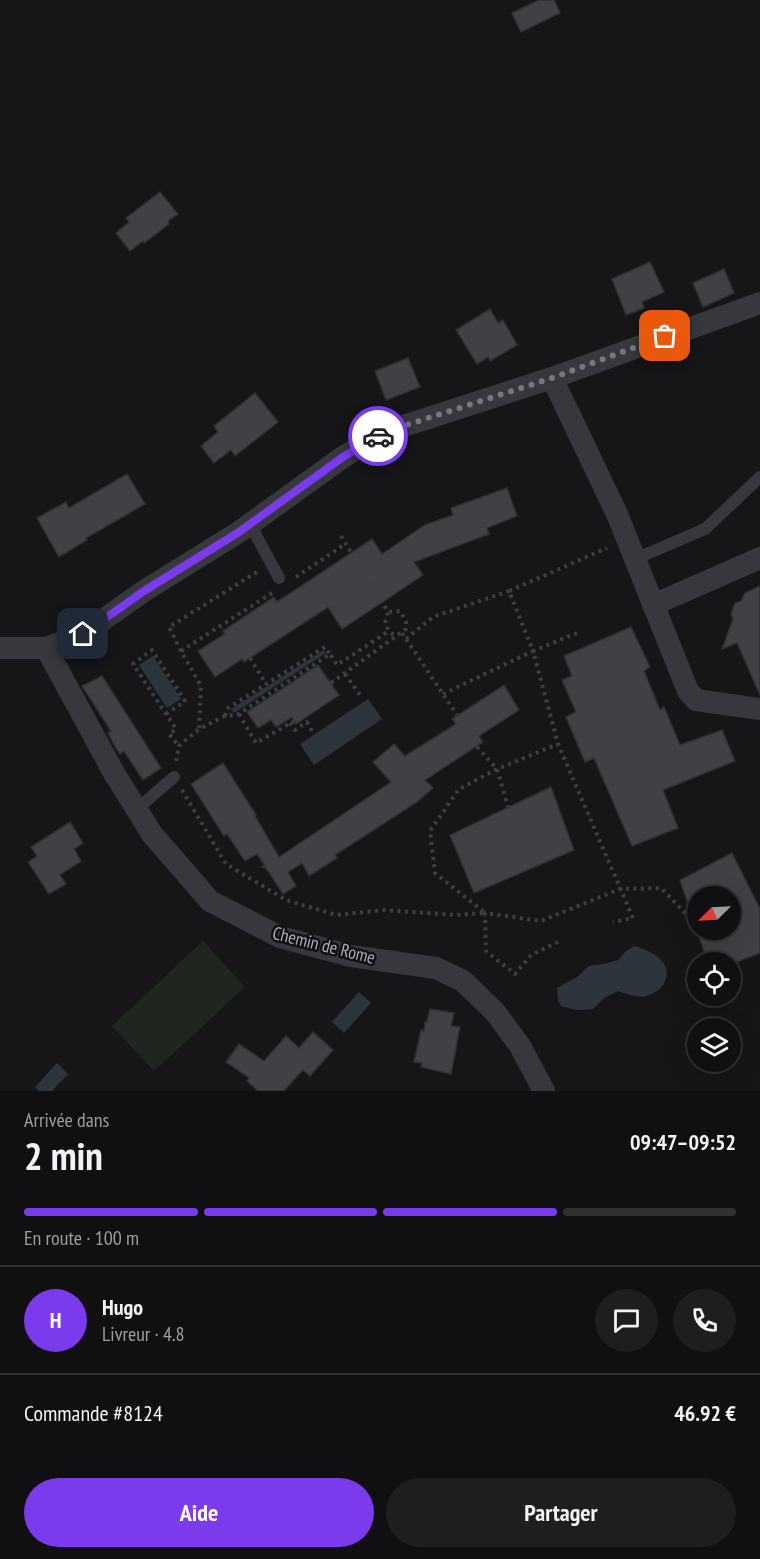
<!DOCTYPE html>
<html lang="fr">
<meta charset="utf-8">
<style>
body{margin:0;font-family:"PT Sans Narrow",sans-serif;background:#1e1e20;color:#f1f3f6;height:100vh;display:flex;flex-direction:column;font-size:22px;white-space:nowrap}
*{box-sizing:border-box;margin:0}
p{font-size:20px;color:#9c9d9f}
.icon{flex:none;width:33px;height:33px;fill:none;stroke:currentColor;stroke-width:2;stroke-linecap:round;stroke-linejoin:round}
.map{position:relative;height:1091px;overflow:hidden}
.details{display:flex;flex-direction:column;background:#101012;flex:1}
.details>*{flex:none}
.needle{width:39px;rotate:246deg}
.buttons{position:absolute;left:687px;top:886px;display:grid;gap:12px}
.buttons a{display:grid;place-items:center;width:54px;height:54px;border-radius:50%;background:#101012;box-shadow:0 6px 24px #0002,0 0 0 2px #303032;font-size:30px}
.pin{position:absolute;display:grid;place-items:center;width:51px;height:51px;color:#fff;margin:-26px;border-radius:12px;box-shadow:0 3px 9px #0006}
.courier{position:absolute;display:grid;place-items:center;width:60px;height:60px;margin:-30px;border:4px solid #7c3aed;border-radius:50%;background:#fff;color:#222;box-shadow:0 2px 8px #0007}
.headline em{font-style:normal;font-weight:700}
.headline div{display:flex;flex-direction:column-reverse}
.headline{display:flex;align-items:center;justify-content:space-between;height:102px;padding:0 24px}
h1{font-size:39px;font-weight:700;line-height:45px}
.bar{display:grid;grid-template-columns:repeat(4,1fr);gap:9px 6px;align-content:center;height:72px;padding:0 24px}
.bar i{height:8px;border-radius:4px;background:#303032}
.bar .current{background:#7c3aed}
.bar p{grid-column:span 4}
.line{display:flex;align-items:center;gap:15px;padding:0 24px;border-top:2px solid #303032}
.line div{flex:1}
.round{display:grid;place-items:center;flex:none;width:63px;height:63px;border-radius:32px;background:#1e1e20}
.button{display:flex;gap:12px;margin-top:auto;padding:12px 24px}
.button a{flex:1;height:69px;border-radius:36px;background:#7c3aed;color:#fff;font-size:24px;font-weight:700;line-height:69px;text-align:center}
.button a+a{background:#1e1e20;color:#f1f3f6}
.map>svg:first-child{display:block}
</style>
<div class="map">
<svg width="760" height="1091" viewBox="0 0 760 1091">
<rect width="100%" height="100%" fill="#161618"/>
<!-- green -->
<polygon fill="#1e261f" points="203,941 245,987 154,1071 112,1026"/>
<!-- water -->
<g fill="#2c353c">
<polygon points="324,650 326,653 234,713 231,709"/>
<polygon points="153,656 181,699 167,708 139,665"/>
<polygon points="368,699 382,719 314,765 300,744"/>
<path d="M634,946C650,950 675,962 664,983C661,990 653,994 646,996C637,998 627,994 618,991L604,998L593,1009L576,1010L561,1006L558,1000L557,988L577,977L589,966L604,964L618,960L625,952Z"/>
<polygon points="359,992 371,1003 344,1033 332,1022"/>
<polygon points="57,1063 68,1074 52,1091 39,1091 35,1087"/>
</g>
<!-- building -->
<g fill="#404145" stroke="#303034" stroke-width="1.5" fill-rule="evenodd">
<polygon points="539,0 554,0 560,13 521,32 512,13"/>
<polygon points="160,192 178,214 168,221 169,224 144,243 143,241 130,251 116,233 129,222 126,218"/>
<polygon points="650,262 664,292 642,302 644,308 626,315 612,279"/>
<polygon points="724,269 734,293 703,307 693,283"/>
<polygon points="490,309 498,323 503,320 517,345 490,361 488,357 477,364 456,330"/>
<polygon points="408,358 420,387 386,400 375,371"/>
<polygon points="255,393 278,422 235,456 231,450 214,463 201,446 218,432 214,426"/>
<polygon points="127,474 145,504 86,538 87,540 59,557 37,518 66,502 69,508"/>
<polygon points="507,488 517,516 487,528 489,534 414,562 423,575 342,629 328,607 244,662 242,659 215,677 198,651 225,634 223,631 274,597 277,602 372,539 382,554 425,525 453,515 451,508"/>
<polygon points="760,586 760,695 737,643 722,649 733,619 731,614 735,603 741,601 745,593"/>
<polygon points="631,627 650,667 644,671 660,710 664,707 680,745 722,730 735,761 663,790 678,828 632,846 594,758 585,762 566,717 576,712 562,680 572,676 564,656"/>
<polygon points="318,665 339,695 296,724 292,717 276,727 271,720 258,728 247,712"/>
<polygon points="102,676 161,768 143,780 124,751 120,754 117,750 108,733 111,731 82,686"/>
<polygon points="504,685 519,710 479,736 483,742 425,780 433,788 417,802 335,855 337,858 309,876 302,863 288,872 296,886 283,894 266,868 262,867 265,866 257,854 245,861 227,834 224,836 191,784 223,763 256,815 255,816 279,857 391,782 373,762 394,744 405,756 456,724 452,719"/>
<polygon points="551,787 574,850 474,893 450,835"/>
<polygon points="70,822 83,843 74,849 81,861 60,875 66,884 49,894 28,862 37,856 31,847"/>
<path d="M732,853L760,909V953L734,963H708L680,880ZM698,897H730V930H698Z"/>
<polygon points="430,1009 454,1013 451,1026 460,1027 451,1074 421,1067 422,1063 414,1062 421,1030 424,1031 425,1022 427,1022"/>
<polygon points="313,1032 333,1050 310,1076 303,1070 284,1091 258,1091 247,1081 249,1078 226,1062 239,1044 264,1061 286,1036 299,1048"/>
</g>
<g fill="none" stroke-linecap="round" stroke-linejoin="round">
<!-- path -->
<g stroke="#3d3f44" stroke-width="4" stroke-dasharray="3 4.5" stroke-linecap="butt">
<polyline points="341,536 388,612 385,623 389,631 396,637"/>
<polyline points="296,577 345,544"/>
<polyline points="272,593 181,651 201,686 199,729 225,716 237,715 330,654 337,665 389,631"/>
<polyline points="402,633 457,715"/>
<polyline points="577,633 533,651 509,591 607,548"/>
<polyline points="406,639 433,617 509,591"/>
<polyline points="181,651 169,627 257,572"/>
<polyline points="250,658 266,684"/>
<polyline points="345,674 360,695"/>
<polyline points="331,683 406,629 406,621 400,611 388,612"/>
<polyline points="443,694 533,651 558,744 633,918 613,922"/>
<polyline points="166,714 185,701 152,650 133,664 176,729 169,734 179,746"/>
<polyline points="239,714 256,743 294,721"/>
<polyline points="225,716 228,708 325,647 330,654"/>
<polyline points="290,723 295,730 307,722 312,731"/>
<polyline points="477,747 497,769 508,807"/>
<polyline points="176,761 179,746 199,729"/>
<polyline points="182,790 226,864 286,900 336,915 384,910 455,915 485,913 435,873 430,831 459,789 497,769 558,744"/>
<polyline points="558,942 531,955 515,974 486,951 485,913 541,921 620,889 661,888 695,923"/>
</g>
<!-- service -->
<g stroke="#37383d" stroke-width="12">
<polyline points="250,524 279,578"/>
<polyline points="635,559 705,529 760,477"/>
<polyline points="137,809 174,777"/>
</g>
<!-- minor -->
<g stroke="#37383d" stroke-width="22">
<polyline points="552,378 617,514 688,691 696,700 760,709"/>
<polyline points="653,605 760,558"/>
<polyline points="0,648 46,648 83,634 144,591 239,532 343,457 385,432 552,378 760,303"/>
<polyline points="46,648 114,773 152,834 210,901 280,937 351,956 436,968 463,981 495,1012 520,1046 544,1091"/>
</g>
</g>
<g fill="none" stroke-linecap="round" stroke-linejoin="round">
<!-- done -->
<polyline stroke="#757880" stroke-width="6" stroke-dasharray="0 10.8" points="378,436 385,432 552,378 665,336"/>
<!-- route -->
<polyline stroke="#7c3aed" stroke-width="8" points="83,634 144,591 239,532 343,457 378,436"/>
</g>
<g text-anchor="middle" dominant-baseline="central" stroke-width="5" stroke-linejoin="round" paint-order="stroke">
<!-- street labels -->
<g font-size="18" fill="#a8adb8" stroke="#111113">
<text transform="translate(324 945) rotate(14)">Chemin de Rome</text>
</g>
</g>
</svg>
<div class="buttons">
<a><svg class="needle" viewBox="-14 -14 28 28"><path d="M0-13l5 13h-10z" fill="#e53935"/><path d="M0 13l5-13h-10z" fill="#9c9d9f"/></svg></a>
<a><svg class="icon" aria-label="locate" viewBox="0 0 24 24"><circle cx="12" cy="12" r="6"/><path d="M12 2v4M12 18v4M2 12h4M18 12h4"/></svg></a>
<a><svg class="icon" aria-label="layers" viewBox="0 0 24 24"><path d="M12 4l9 5-9 5-9-5zM3 14l9 5 9-5"/></svg></a>
</div>
<div class="pin" style="left:665px;top:336px;background:#ea580c"><svg class="icon" aria-label="bag" viewBox="0 0 24 24"><path d="M5 8h14l-1 12H6zM9 8a3 3 0 0 1 6 0"/></svg></div>
<div class="pin" style="left:83px;top:634px;background:#1f2937"><svg class="icon" aria-label="home" viewBox="0 0 24 24"><path d="M3 11l9-7 9 7M6 9v11h12V9"/></svg></div>
<div class="courier" style="left:378px;top:436px"><svg class="icon" aria-label="car" viewBox="0 0 24 24"><path d="M5 17H2v-5l4-1 3-4h7l3 4 3 1v5h-3M9 17h6M6 11h13"/><circle cx="7" cy="17" r="2"/><circle cx="17" cy="17" r="2"/></svg></div>
</div>
<section class="details">
<div class="headline"><div><h1>2 min</h1><p>Arrivée dans</p></div><em>09:47–09:52</em></div>
<div class="bar"><i class="current"></i><i class="current"></i><i class="current"></i><i></i><p>En route · 100 m</p></div>
<div class="line" style="height:108px"><b class="round" style="background:#7c3aed;color:#fff">H</b><div><b>Hugo</b><p>Livreur · 4.8</p></div><a class="round"><svg class="icon" aria-label="chat" viewBox="0 0 24 24"><path d="M4 5h16v11H9l-5 4z"/></svg></a><a class="round"><svg class="icon" aria-label="phone" viewBox="0 0 24 24"><path d="M5 4h4l2 5-3 2q2 4 5 5l2-3 5 2v4C11 20 4 13 5 4z"/></svg></a></div>
<div class="line" style="height:78px"><div>Commande #8124</div><b>46.92 €</b></div>
<div class="button"><a>Aide</a><a>Partager</a></div>
</section>
